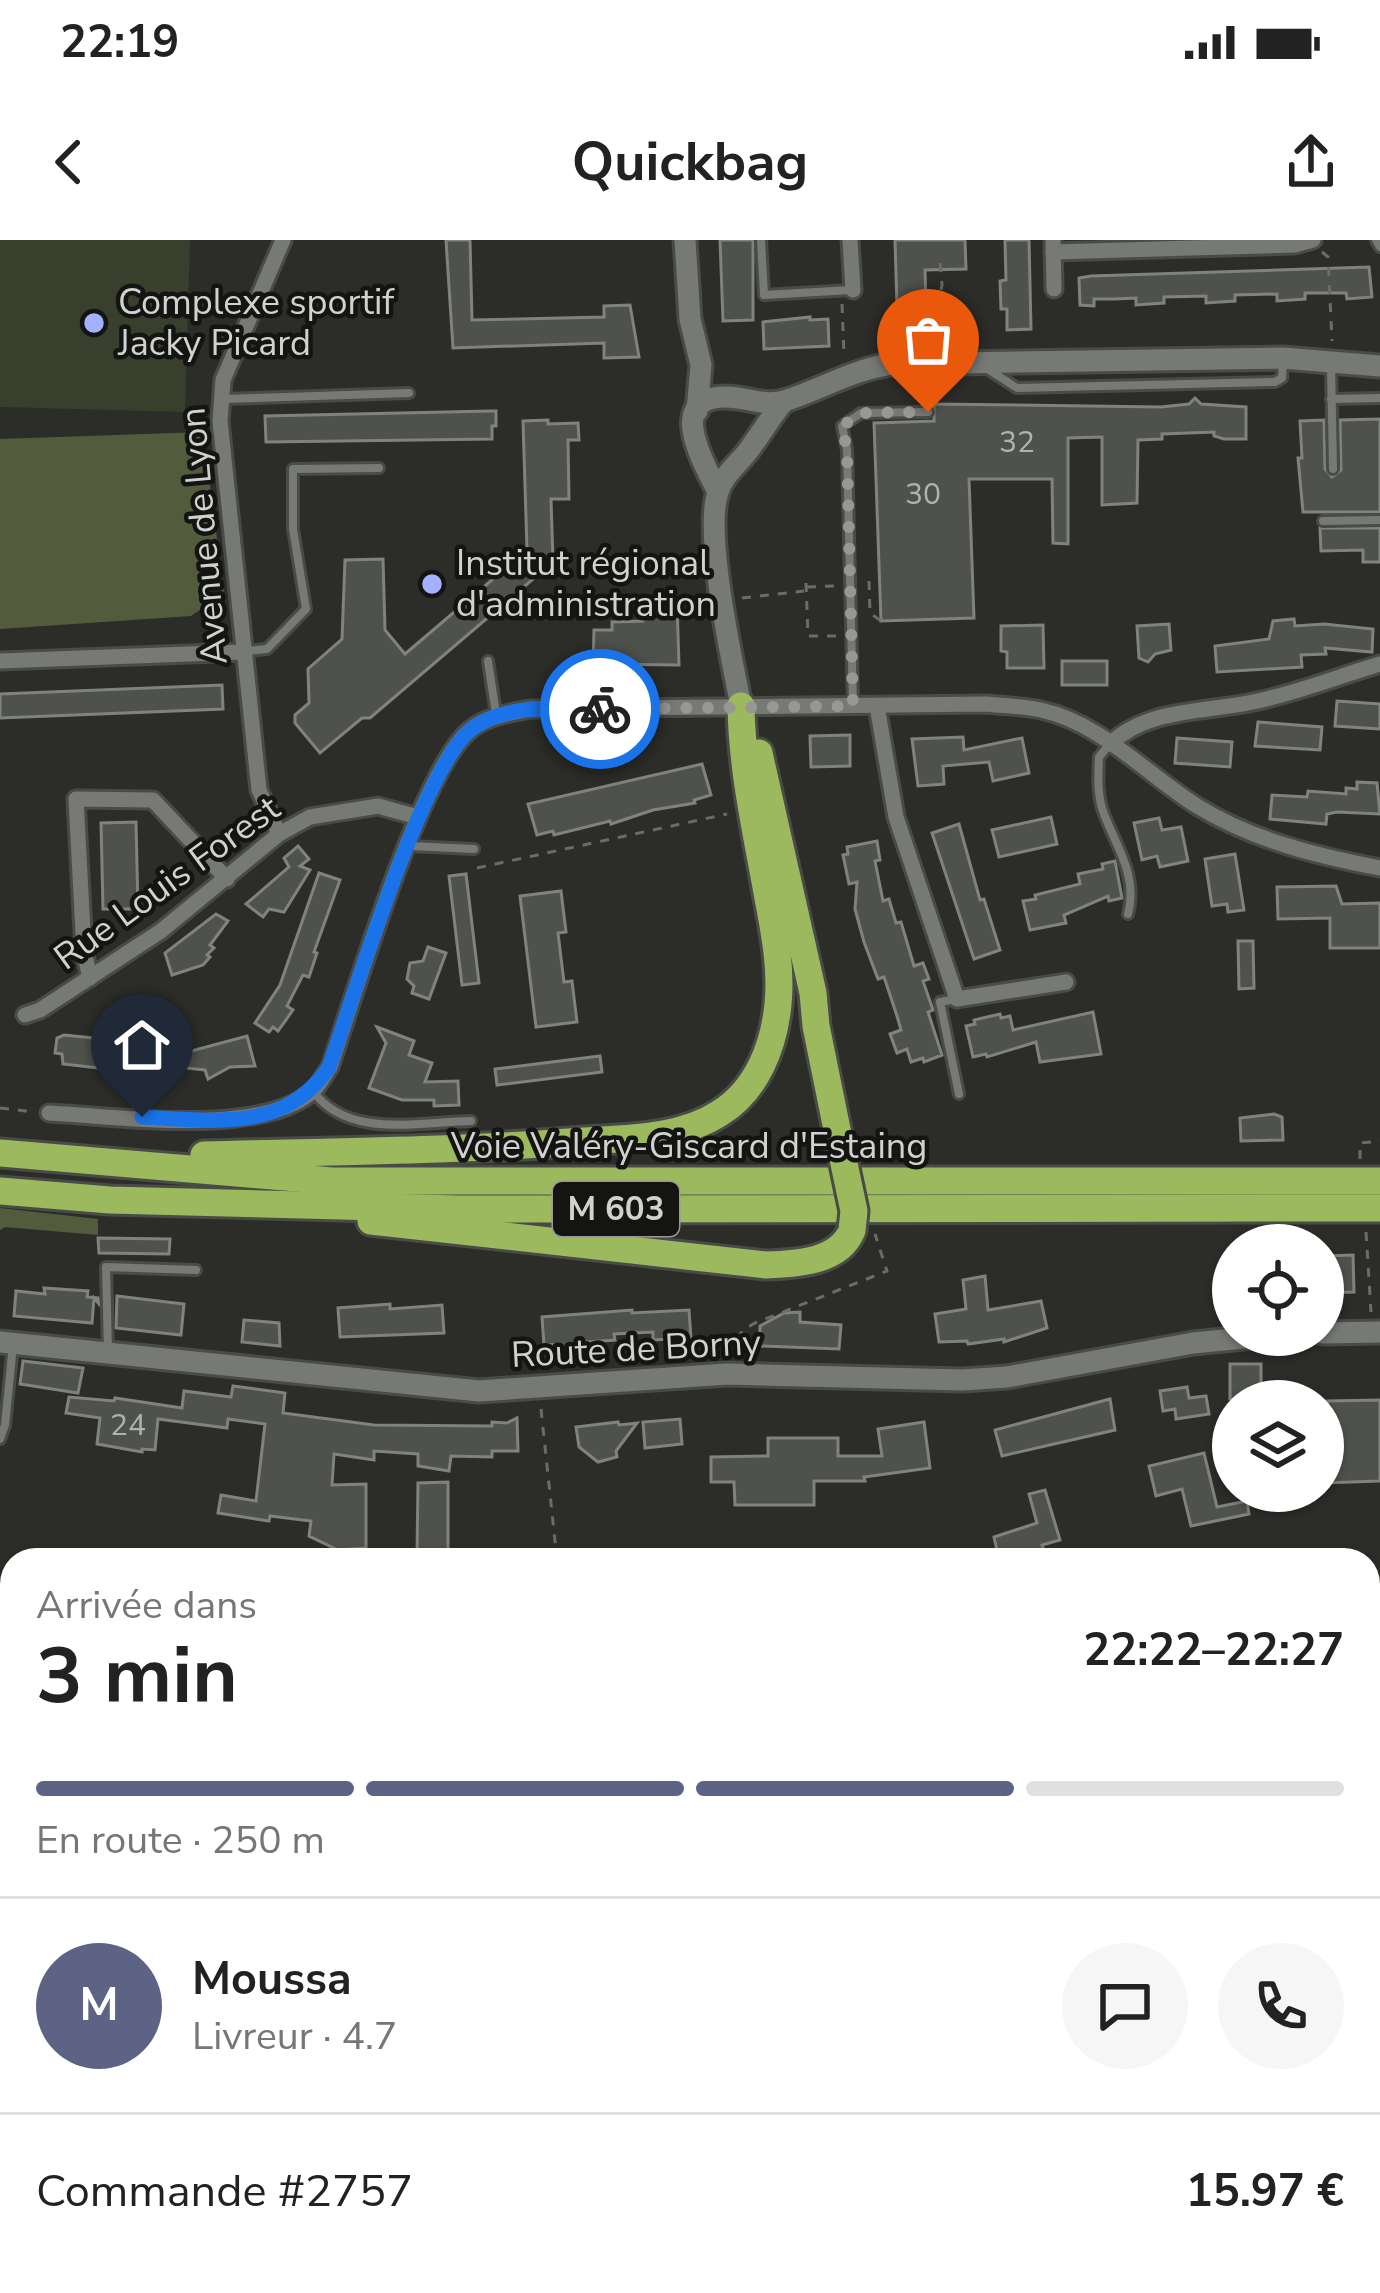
<!DOCTYPE html>
<html lang="fr">
<meta charset="utf-8">
<style>
body{margin:0;font-family:"Nunito Sans",sans-serif;background:#f6f6f6;color:#222;height:100vh;display:flex;flex-direction:column;font-size:45px;white-space:nowrap}
*{box-sizing:border-box;margin:0}
p{font-size:39px;color:#767676}
.icon{flex:none;width:66px;height:66px;fill:none;stroke:currentColor;stroke-width:2;stroke-linecap:round;stroke-linejoin:round}
.map{position:relative;flex:1;overflow:hidden}
.sheet{position:absolute;left:0px;top:1308px;width:1380px;height:747px;display:flex;flex-direction:column;background:#fff;border-radius:36px 36px 0 0;box-shadow:0 3px 9px #0004}
.sheet>*{flex:none}
.buttons{position:absolute;left:1212px;top:984px;display:grid;gap:24px}
.buttons a{display:grid;place-items:center;width:132px;height:132px;border-radius:50%;background:#fff;box-shadow:0 3px 9px #0004;font-size:60px}
.pin{position:absolute;display:grid;place-items:center;width:102px;height:102px;color:#fff;margin:-123px -51px;border-radius:50% 50% 50% 0;rotate:-45deg;box-shadow:0 0 12px #0007}
.pin .icon{rotate:45deg}
.courier{position:absolute;display:grid;place-items:center;width:120px;height:120px;margin:-60px;border:9px solid #1a73e8;border-radius:50%;background:#fff;color:#222;box-shadow:0 3px 15px #0007}
.headline em{font-style:normal;font-weight:700}
.headline div{display:flex;flex-direction:column-reverse}
.headline{display:flex;align-items:center;justify-content:space-between;height:204px;padding:0 36px}
h1{font-size:78px;font-weight:700;line-height:90px}
.bar{display:grid;grid-template-columns:repeat(4,1fr);gap:18px 12px;align-content:center;height:144px;padding:0 36px}
.bar i{height:15px;border-radius:9px;background:#e0e0e0}
.bar .on{background:#5c6385}
.bar p{grid-column:span 4}
.line{display:flex;align-items:center;gap:30px;padding:0 36px;border-top:3px solid #e0e0e0}
.line div{flex:1}
.round{display:grid;place-items:center;flex:none;width:126px;height:126px;border-radius:63px;background:#f6f6f6}
.status{display:flex;justify-content:space-between;align-items:center;height:84px;padding:0 60px;background:#fff;direction:ltr}
.status svg{height:33px;fill:currentColor}
header{display:flex;justify-content:space-between;align-items:center;height:156px;padding:0 36px;background:#fff;font-size:54px;font-weight:700}
.map>svg:first-child{display:block}
</style>
<div class="status"><b>22:19</b><svg viewBox="0 0 49 12"><path d="M0 12V9h3v3zM5 12V6h3v6zM10 12V3h3v9zM15 12V0h3v12zM26 1h20v11H26zM47 4h2v5h-2z"/></svg></div>
<header><svg class="icon" aria-label="back" viewBox="0 0 24 24"><path d="M15 5l-7 7 7 7"/></svg>Quickbag<svg class="icon" aria-label="share" viewBox="0 0 24 24"><path d="M12 15V3M7 8l5-5 5 5M5 13v7h14v-7"/></svg></header>
<div class="map">
<svg width="1380" height="2053" viewBox="0 0 1380 2053">
<rect width="100%" height="100%" fill="#2c2d29"/>
<!-- green -->
<polygon fill="#383f2d" points="0,0 190,0 185,172 0,167"/>
<!-- forest -->
<g fill="#525c3d">
<polygon points="203,192 224,353 191,376 0,389 0,199"/>
<polygon points="0,968 98,979 98,995 5,987 0,990"/>
</g>
<!-- building -->
<g fill="#4f514c" stroke="#80827d" stroke-width="3">
<polygon points="446,0 470,0 472,80 604,77 604,66 630,65 639,117 604,118 604,103 453,108"/>
<polygon points="720,0 753,0 753,80 723,81"/>
<polygon points="895,0 965,0 966,29 925,30 926,66 897,67"/>
<polygon points="1005,0 1029,0 1031,89 1007,90 1007,69 1001,69 1000,41 1006,40"/>
<polygon points="1369,27 1372,57 1347,59 1346,53 1305,53 1305,59 1277,61 1277,54 1235,55 1235,61 1206,63 1206,56 1164,57 1164,63 1136,65 1136,58 1115,59 1094,59 1094,66 1080,65 1079,38 1091,36"/>
<polygon points="810,77 810,80 828,79 829,106 764,109 763,82"/>
<polygon points="1195,158 1201,164 1246,167 1246,199 1224,199 1214,196 1214,192 1162,194 1162,199 1138,200 1137,263 1102,265 1102,197 1068,198 1068,304 1053,303 1052,239 969,239 974,378 881,381 874,183 934,181 934,164 1161,167 1189,164"/>
<polygon points="491,171 496,171 496,186 492,186 492,199 266,202 265,176"/>
<polygon points="1380,179 1380,272 1303,272 1298,218 1302,218 1300,181 1324,180 1325,229 1332,237 1341,230 1340,180"/>
<polygon points="548,180 548,184 578,183 579,200 568,200 569,259 551,259 553,322 370,478 362,478 320,513 295,483 295,475 309,463 308,429 342,399 345,320 383,319 385,390 405,414 527,310 523,181"/>
<polygon points="1320,288 1380,288 1380,322 1363,322 1363,310 1321,311"/>
<polygon points="644,361 677,362 679,425 593,424 594,390 612,390 612,382 643,381"/>
<polygon points="1294,379 1295,386 1324,384 1373,389 1372,412 1325,408 1326,414 1301,415 1302,427 1217,432 1215,406 1269,399 1273,381"/>
<polygon points="1169,384 1171,410 1155,414 1148,422 1139,418 1137,386"/>
<polygon points="1043,385 1044,428 1007,428 1007,412 1001,411 1001,386"/>
<rect x="1062" y="421" width="45" height="24"/>
<polygon points="222,445 223,469 0,478 0,454"/>
<polygon points="1337,461 1380,464 1380,489 1335,486"/>
<polygon points="1258,482 1322,487 1320,510 1255,506"/>
<polygon points="850,495 850,526 811,527 810,496"/>
<polygon points="963,497 964,510 1022,498 1029,533 993,541 989,522 943,526 944,544 918,546 912,499"/>
<polygon points="1177,498 1232,502 1230,527 1175,523"/>
<polygon points="702,524 711,555 694,560 695,563 653,570 611,584 610,581 554,595 553,591 537,595 528,564"/>
<polygon points="1357,542 1377,543 1380,574 1337,572 1327,574 1326,584 1270,579 1272,555 1307,557 1308,551 1346,554 1346,548 1357,549"/>
<polygon points="1051,577 1057,604 999,617 992,590"/>
<polygon points="1159,578 1162,590 1181,587 1188,621 1160,627 1157,616 1142,620 1134,583"/>
<polygon points="136,582 138,669 103,669 101,583"/>
<polygon points="959,584 980,660 984,659 1000,710 974,719 932,593"/>
<polygon points="877,601 880,620 875,621 883,661 889,659 896,683 901,682 914,726 923,723 929,739 923,741 933,770 928,772 942,815 924,822 923,818 911,822 907,809 897,813 890,794 901,790 897,776 884,737 878,739 864,702 855,669 857,642 849,644 843,615 848,614 847,607"/>
<polygon points="298,606 309,619 300,626 310,630 284,672 269,669 263,677 246,664 289,627 284,618"/>
<polygon points="1235,614 1244,670 1228,672 1227,664 1212,666 1205,619"/>
<polygon points="1115,621 1122,658 1109,661 1108,656 1064,675 1066,683 1030,690 1023,661 1036,659 1035,655 1080,644 1078,634 1103,629 1102,624"/>
<polygon points="319,633 340,640 314,712 317,713 309,737 303,735 287,766 293,770 278,791 273,787 269,792 255,783 280,745"/>
<polygon points="466,634 479,743 462,745 449,636"/>
<polygon points="1336,646 1342,664 1380,663 1380,708 1330,708 1330,678 1278,679 1277,647"/>
<polygon points="561,651 566,692 558,693 561,718 564,742 572,741 577,782 536,787 520,656"/>
<polygon points="216,674 228,681 210,705 214,708 207,715 210,717 203,725 172,735 165,713"/>
<polygon points="1238,701 1253,701 1254,748 1239,749"/>
<polygon points="428,707 446,713 429,759 412,753 414,746 407,739 410,723 423,721"/>
<polygon points="1093,772 1101,814 1040,822 1036,802 987,817 986,814 973,817 966,786 975,784 974,780 1000,774 1001,778 1010,776 1013,790"/>
<polygon points="377,787 414,801 409,815 432,823 425,842 458,841 459,865 434,866 434,860 402,860 369,848 386,803"/>
<polygon points="64,795 114,800 118,802 116,820 111,819 108,829 63,824 62,814 55,813 57,798"/>
<polygon points="247,796 255,826 230,827 208,839 205,830 177,827 172,836 124,829"/>
<polygon points="600,816 602,832 497,845 495,829"/>
<polygon points="1274,874 1282,877 1283,900 1241,901 1240,878"/>
<polygon points="98,998 170,999 169,1014 99,1013"/>
<polygon points="1353,1015 1354,1052 1323,1053 1323,1016"/>
<polygon points="985,1036 988,1070 1041,1061 1047,1088 1004,1102 1004,1099 968,1104 967,1101 939,1102 935,1074 966,1069 963,1040"/>
<polygon points="44,1048 88,1051 87,1057 98,1058 99,1064 94,1058 92,1083 14,1076 16,1051 45,1054"/>
<polygon points="117,1056 184,1064 181,1095 116,1088"/>
<polygon points="390,1064 390,1069 442,1065 444,1093 340,1097 338,1068"/>
<polygon points="632,1070 632,1073 689,1070 691,1098 653,1100 653,1092 614,1094 615,1100 573,1103 567,1114 562,1104 544,1105 542,1077"/>
<polygon points="800,1072 800,1082 841,1085 839,1109 760,1106 760,1086 784,1073"/>
<polygon points="244,1080 279,1083 280,1106 242,1102"/>
<polygon points="23,1121 83,1128 78,1153 20,1144"/>
<polygon points="1230,1124 1261,1124 1261,1158 1230,1159"/>
<polygon points="233,1146 285,1153 283,1173 374,1185 492,1186 492,1182 507,1183 517,1178 518,1211 492,1211 492,1217 451,1216 449,1231 418,1226 418,1214 374,1211 374,1220 334,1214 332,1245 366,1244 366,1308 338,1310 309,1296 311,1281 270,1276 269,1281 218,1273 221,1255 256,1261 265,1184 228,1179 227,1188 158,1179 155,1210 142,1209 142,1212 97,1204 100,1178 66,1173 69,1157 114,1161 115,1158 182,1168 184,1151 231,1157"/>
<polygon points="1187,1147 1189,1158 1206,1156 1209,1174 1176,1179 1175,1169 1163,1171 1160,1151"/>
<polygon points="1110,1159 1115,1190 1002,1216 995,1190"/>
<polygon points="1380,1160 1380,1241 1323,1243 1323,1202 1332,1201 1327,1161"/>
<polygon points="680,1179 682,1204 645,1208 643,1182"/>
<polygon points="618,1182 619,1185 637,1183 616,1211 617,1217 598,1222 579,1207 576,1187"/>
<polygon points="924,1182 930,1228 864,1237 865,1241 814,1241 814,1265 735,1265 734,1242 711,1242 711,1217 768,1216 768,1198 838,1198 838,1216 882,1216 878,1189"/>
<polygon points="1204,1213 1217,1267 1247,1261 1249,1274 1191,1286 1182,1249 1156,1256 1149,1226"/>
<polygon points="448,1242 448,1313 417,1313 418,1243"/>
<polygon points="1045,1250 1060,1300 1042,1305 1045,1313 1019,1320 1015,1311 998,1315 994,1297 1037,1283 1029,1254"/>
</g>
<g fill="none" stroke-linecap="round" stroke-linejoin="round">
<!-- lane casing -->
<g stroke="#494b47" stroke-width="14">
<g id="lane">
<polyline points="761,0 764,55 851,50"/>
<polyline points="1376,0 1380,7"/>
<polyline points="1331,125 1333,229"/>
<polyline points="989,130 1017,148 1275,142 1282,138 1283,122"/>
<polyline points="223,159 409,153"/>
<polyline points="1331,159 1380,158"/>
<polyline points="1323,281 1380,280"/>
<polyline points="247,411 267,409 306,369 293,289 293,229 379,228"/>
<polyline points="488,421 496,474"/>
<polyline points="853,466 847,210 842,186 861,173 928,172"/>
<path d="M1108,506L1099,517C1098,536 1097,556 1104,574C1117,608 1138,636 1128,674"/>
<polyline points="410,606 474,609"/>
<polyline points="957,759 940,762 959,854"/>
<path d="M313,851C347,899 419,882 471,881"/>
<polyline points="108,1112 106,1027 196,1030"/>
<polyline points="0,1199 5,1185 13,1105"/>
<polyline points="0,1956 12,1954"/>
<polyline points="612,2043 615,2053"/>
<polyline points="6,2053 52,2043"/>
<polyline points="664,2053 707,2043"/>
<polyline points="1022,2053 1029,2043"/>
</g>
</g>
<!-- street casing -->
<g stroke="#494b47" stroke-width="21">
<g id="street">
<polyline points="850,0 853,50"/>
<polyline points="1053,0 1054,49"/>
<polyline points="1053,12 1295,5 1313,0"/>
<polyline points="0,421 242,412"/>
<polyline points="877,466 896,577 957,759 1066,742"/>
<path d="M1110,504C1150,466 1211,473 1262,460C1302,451 1340,436 1380,424"/>
<polyline points="279,594 259,550 220,181 223,140 283,0"/>
<polyline points="90,738 84,711 76,559 153,560 227,639"/>
<polyline points="25,775 40,770 161,691 279,594 310,577 378,566 418,577"/>
<path d="M49,873C116,876 263,898 314,850C320,844 325,834 330,827C354,757 421,530 470,490C487,476 510,473 530,469L986,464C1004,466 1023,466 1041,470C1101,483 1146,534 1197,566C1252,600 1317,616 1380,628"/>
<polyline points="1368,1390 1380,1388"/>
<polyline points="0,1407 12,1409"/>
<polyline points="0,1568 12,1569"/>
<polyline points="1368,1568 1380,1566"/>
<polyline points="1368,1905 1373,1912"/>
<polyline points="1368,2000 1380,1977"/>
<polyline points="1339,2053 1344,2043"/>
</g>
</g>
<!-- secondary casing -->
<g stroke="#494b47" stroke-width="27">
<g id="secondary">
<polyline points="685,0 690,79 701,125 697,171"/>
<path d="M718,252C706,227 664,158 724,157C745,156 764,168 787,160C824,148 852,130 891,124L1283,118L1380,126"/>
<path d="M741,466C732,420 704,293 718,252C724,233 741,222 751,207C762,192 771,177 783,162"/>
<polyline points="1323,1093 1380,1092"/>
<polyline points="0,1102 479,1151 727,1134 962,1140 1007,1137 1193,1103 1275,1095"/>
<polyline points="1368,1758 1380,1755"/>
</g>
</g>
<!-- primary casing -->
<g stroke="#494b47" stroke-width="30">
<g id="primary">
<polyline points="0,2038 12,2036"/>
<polyline points="1218,2043 1230,2053"/>
<polyline points="1260,2043 1272,2053"/>
<polyline points="55,2053 98,2043"/>
</g>
</g>
<!-- highway casing -->
<g stroke="#494b47" stroke-width="33">
<g id="highway">
<polyline points="759,513 813,753 816,786 842,914"/>
<polyline points="0,913 332,941 1380,941"/>
<path d="M204,915C326,912 448,911 569,902C618,898 677,901 720,873C757,850 774,806 778,764C782,725 773,686 766,647C755,587 742,528 741,466"/>
<polyline points="0,951 110,960 458,969 1380,968"/>
<path d="M371,981L766,1025C796,1024 840,1022 852,990"/>
</g>
</g>
<!-- path -->
<g stroke="#6b6c68" stroke-width="3" stroke-dasharray="9 9" stroke-linecap="butt">
<polyline points="1322,12 1328,17 1332,101"/>
<polyline points="842,64 844,115"/>
<polyline points="931,103 942,45 940,22"/>
<polyline points="869,341 870,373 881,381"/>
<polyline points="806,343 808,396 837,396"/>
<polyline points="807,347 834,346"/>
<polyline points="742,358 804,351"/>
<polyline points="477,628 727,574"/>
<polyline points="0,868 34,872"/>
<polyline points="1360,919 1360,903 1380,901"/>
<polyline points="1366,992 1371,1072"/>
<polyline points="727,1114 743,1090 755,1083 887,1031 875,994"/>
<polyline points="541,1169 557,1320"/>
<polyline points="1045,2053 1053,2043"/>
</g>
<!-- lane -->
<use href="#lane" stroke="#777974" stroke-width="8"/>
<!-- street -->
<use href="#street" stroke="#777974" stroke-width="15"/>
<!-- secondary -->
<use href="#secondary" stroke="#777974" stroke-width="21"/>
<!-- primary -->
<use href="#primary" stroke="#8d9f66" stroke-width="24"/>
<!-- highway -->
<use href="#highway" stroke="#9cb95d" stroke-width="27"/>
<!-- highway-bridge casing -->
<g stroke="#494b47" stroke-width="33" stroke-linecap="butt">
<polyline id="highway-bridge" points="842,914 854,971 852,990"/>
</g>
<!-- highway-bridge -->
<use href="#highway-bridge" stroke="#9cb95d" stroke-width="27"/>
</g>
<g fill="none" stroke-linecap="round" stroke-linejoin="round">
<!-- done -->
<polyline stroke="#979895" stroke-width="12" stroke-dasharray="0 21.6" points="600,469 853,466 847,210 842,186 861,173 928,172"/>
<!-- route -->
<path stroke="#1a73e8" stroke-width="15" d="M142,877C213,880 284,894 329,827C353,760 424,522 473,488C509,463 558,469 600,469"/>
</g>
<!-- markers -->
<g fill="#a2b2fd" stroke="#141513" stroke-width="4.5">
<circle cx="94" cy="83" r="12"/>
<circle cx="432" cy="344" r="12"/>
</g>
<g text-anchor="middle" dominant-baseline="central" stroke-width="9" stroke-linejoin="round" paint-order="stroke">
<!-- number labels -->
<g font-size="30" fill="#b0b2ae">
<text x="1017" y="202">32</text>
<text x="923" y="254">30</text>
<text x="128" y="1185">24</text>
</g>
<!-- shield labels -->
<rect fill="#141513" stroke="#989997" stroke-width="3" x="553" y="942" width="126" height="54" rx="9"/>
<g font-size="33" font-weight="bold" fill="#d1d2cf">
<text x="616" y="969">M 603</text>
</g>
<!-- poi labels -->
<g font-size="36" fill="#d1d2cf" stroke="#141513" text-anchor="start">
<text x="118" y="62">Complexe sportif<tspan x="118" dy="41">Jacky Picard</tspan></text>
<text x="456" y="323">Institut régional<tspan x="456" dy="41">d'administration</tspan></text>
</g>
<!-- street labels -->
<g font-size="36" fill="#d1d2cf" stroke="#141513">
<text transform="translate(204 296) rotate(-95)">Avenue de Lyon</text>
<text transform="translate(167 643) rotate(-36)">Rue Louis Forest</text>
<text x="689" y="906">Voie Valéry-Giscard d'Estaing</text>
<text transform="translate(636 1109) rotate(-3)">Route de Borny</text>
</g>
</g>
</svg>
<div class="buttons">
<a><svg class="icon" aria-label="locate" viewBox="0 0 24 24"><circle cx="12" cy="12" r="6"/><path d="M12 2v4M12 18v4M2 12h4M18 12h4"/></svg></a>
<a><svg class="icon" aria-label="layers" viewBox="0 0 24 24"><path d="M12 4l9 5-9 5-9-5zM3 14l9 5 9-5"/></svg></a>
</div>
<div class="pin" style="left:928px;top:172px;background:#ea580c"><svg class="icon" aria-label="bag" viewBox="0 0 24 24"><path d="M5 8h14l-1 12H6zM9 8a3 3 0 0 1 6 0"/></svg></div>
<div class="pin" style="left:142px;top:877px;background:#1f2937"><svg class="icon" aria-label="home" viewBox="0 0 24 24"><path d="M3 11l9-7 9 7M6 9v11h12V9"/></svg></div>
<div class="courier" style="left:600px;top:469px"><svg class="icon" aria-label="bike" viewBox="0 0 24 24"><circle cx="6" cy="16" r="4"/><circle cx="18" cy="16" r="4"/><path d="M6 16l4-8h5l3 8M10 8l3 8H6M13 5h3"/></svg></div>
<section class="sheet">
<div class="headline"><div><h1>3 min</h1><p>Arrivée dans</p></div><em>22:22–22:27</em></div>
<div class="bar"><i class="on"></i><i class="on"></i><i class="on"></i><i></i><p>En route · 250 m</p></div>
<div class="line" style="height:216px"><b class="round" style="background:#5c6385;color:#fff">M</b><div><b>Moussa</b><p>Livreur · 4.7</p></div><a class="round"><svg class="icon" aria-label="chat" viewBox="0 0 24 24"><path d="M4 5h16v11H9l-5 4z"/></svg></a><a class="round"><svg class="icon" aria-label="phone" viewBox="0 0 24 24"><path d="M5 4h4l2 5-3 2q2 4 5 5l2-3 5 2v4C11 20 4 13 5 4z"/></svg></a></div>
<div class="line" style="height:156px"><div>Commande #2757</div><b>15.97 €</b></div>
</section>
</div>
